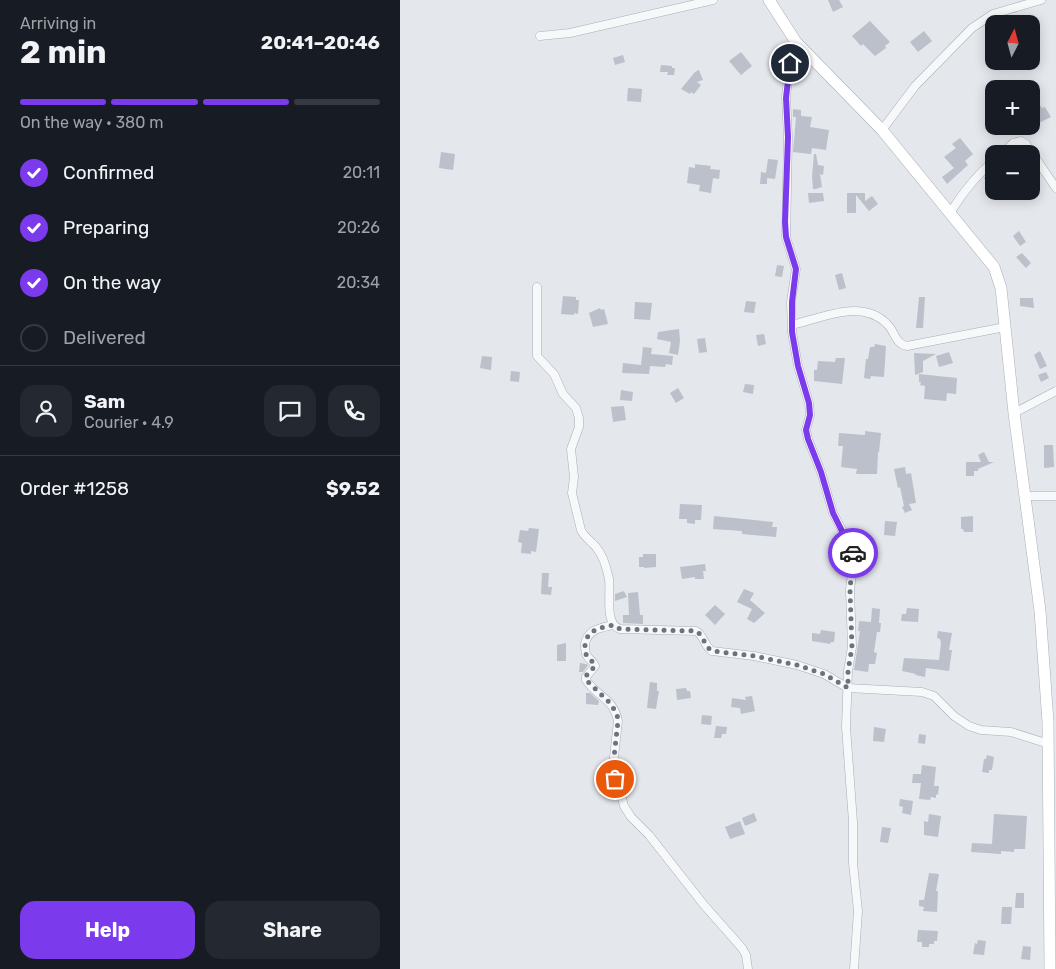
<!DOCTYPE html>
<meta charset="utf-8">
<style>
body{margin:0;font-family:Rubik,sans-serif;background:#242831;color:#f1f3f6;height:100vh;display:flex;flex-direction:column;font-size:19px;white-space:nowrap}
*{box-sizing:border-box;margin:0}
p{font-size:16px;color:#9ea1a6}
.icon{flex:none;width:28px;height:28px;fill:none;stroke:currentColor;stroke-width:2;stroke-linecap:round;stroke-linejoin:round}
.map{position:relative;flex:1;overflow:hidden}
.side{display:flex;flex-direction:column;background:#171b24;width:400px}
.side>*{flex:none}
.needle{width:32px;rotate:6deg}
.fabs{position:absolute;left:585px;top:15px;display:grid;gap:10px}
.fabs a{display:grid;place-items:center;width:55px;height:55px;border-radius:10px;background:#171b24;box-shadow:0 2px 12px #0003;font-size:25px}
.pin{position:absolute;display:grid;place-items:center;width:42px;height:42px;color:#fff;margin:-21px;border:2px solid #fff;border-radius:50%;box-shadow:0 1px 5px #0007}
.courier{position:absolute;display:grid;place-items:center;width:50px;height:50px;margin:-25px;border:4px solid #7c3aed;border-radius:50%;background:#fff;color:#222;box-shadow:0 1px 6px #0007}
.summary em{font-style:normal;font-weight:700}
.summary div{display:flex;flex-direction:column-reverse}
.summary{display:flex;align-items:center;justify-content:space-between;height:85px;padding:0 20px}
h1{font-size:32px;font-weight:700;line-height:38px}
.bar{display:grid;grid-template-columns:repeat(4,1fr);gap:8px 5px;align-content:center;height:60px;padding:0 20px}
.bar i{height:6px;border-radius:4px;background:#363941}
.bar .on{background:#7c3aed}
.bar p{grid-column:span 4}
.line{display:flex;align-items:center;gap:12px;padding:0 20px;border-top:1px solid #363941}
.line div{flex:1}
.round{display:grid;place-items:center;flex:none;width:52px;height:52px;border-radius:15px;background:#242831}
ol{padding:0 20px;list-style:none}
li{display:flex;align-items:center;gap:15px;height:55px}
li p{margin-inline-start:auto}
li .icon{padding:5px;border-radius:50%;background:#7c3aed;color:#fff;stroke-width:4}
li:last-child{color:#9ea1a6}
li i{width:28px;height:28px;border:2px solid #363941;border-radius:50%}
.primary-button{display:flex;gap:10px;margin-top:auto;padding:10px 20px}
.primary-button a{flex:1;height:58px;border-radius:15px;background:#7c3aed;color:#fff;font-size:20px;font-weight:700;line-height:58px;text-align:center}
.primary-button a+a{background:#242831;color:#f1f3f6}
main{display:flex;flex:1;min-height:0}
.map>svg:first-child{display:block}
</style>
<main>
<section class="side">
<div class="summary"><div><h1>2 min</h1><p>Arriving in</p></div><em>20:41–20:46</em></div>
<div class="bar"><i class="on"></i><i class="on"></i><i class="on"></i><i></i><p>On the way · 380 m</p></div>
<ol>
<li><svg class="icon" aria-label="check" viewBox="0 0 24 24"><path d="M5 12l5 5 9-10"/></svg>Confirmed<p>20:11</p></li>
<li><svg class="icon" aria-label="check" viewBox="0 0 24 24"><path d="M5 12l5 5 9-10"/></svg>Preparing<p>20:26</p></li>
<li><svg class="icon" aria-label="check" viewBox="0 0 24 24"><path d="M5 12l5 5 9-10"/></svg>On the way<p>20:34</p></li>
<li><i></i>Delivered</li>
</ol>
<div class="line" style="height:90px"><a class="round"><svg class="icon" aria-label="person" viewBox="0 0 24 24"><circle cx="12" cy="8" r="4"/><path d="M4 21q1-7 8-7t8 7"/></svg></a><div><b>Sam</b><p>Courier · 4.9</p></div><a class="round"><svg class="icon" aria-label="chat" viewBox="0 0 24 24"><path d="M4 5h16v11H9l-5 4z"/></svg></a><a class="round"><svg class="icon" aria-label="phone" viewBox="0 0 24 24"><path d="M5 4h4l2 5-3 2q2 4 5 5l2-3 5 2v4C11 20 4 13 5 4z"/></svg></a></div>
<div class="line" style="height:65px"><div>Order #1258</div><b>$9.52</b></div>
<div class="primary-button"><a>Help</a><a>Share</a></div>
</section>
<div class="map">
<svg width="656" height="969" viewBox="0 0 656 969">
<rect width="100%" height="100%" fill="#e4e7ec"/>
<!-- building -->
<g fill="#bbc0ca">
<polygon points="428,0 439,0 443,7 433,12"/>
<polygon points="470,21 490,42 485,46 486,48 475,56 463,44 461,46 452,36"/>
<polygon points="524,31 532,41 518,52 510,42"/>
<polygon points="341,52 352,66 341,75 329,61"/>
<polygon points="223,55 225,62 215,65 213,58"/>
<polygon points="261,65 272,66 272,68 275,68 274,75 267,75 268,72 260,72"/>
<polygon points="299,70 303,80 297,82 301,85 294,94 291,92 290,94 281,89 295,72"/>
<polygon points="228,88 242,89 241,102 227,101"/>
<polygon points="631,91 642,108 645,107 651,117 635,125 631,119"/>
<polygon points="393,109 401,110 401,116 412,117 410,127 429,130 426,150 412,148 411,154 393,152 396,117 393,117"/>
<polygon points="560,138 573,154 565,161 568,165 547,184 542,177 554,168 544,157 556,148 552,144"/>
<polygon points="41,152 55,154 53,170 39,168"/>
<polygon points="414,154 416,154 418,165 424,166 423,175 420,174 422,187 416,189 413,189 412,177"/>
<polygon points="368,159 378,160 375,179 367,178 367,184 360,184 361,172 366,173"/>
<polygon points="295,164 311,166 310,169 320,170 319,179 313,178 311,193 299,191 300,185 287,183 289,167 295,168"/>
<polygon points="590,172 594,179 594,193 584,178"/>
<polygon points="408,193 423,193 424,201 409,203"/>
<polygon points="447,193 465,193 465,201 472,196 478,204 469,211 456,195 456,213 447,213"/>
<polygon points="619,231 626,242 620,246 613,236"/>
<polygon points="622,253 631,263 626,268 616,257"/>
<polygon points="377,265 384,266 382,277 375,276"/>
<polygon points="442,273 446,288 439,290 435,275"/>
<polygon points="163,296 176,297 176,300 179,300 178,314 174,313 174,315 161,314"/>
<polygon points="519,297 525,297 523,328 516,328"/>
<polygon points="620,298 633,298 634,308 620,306"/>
<polygon points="346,301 356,302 354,313 344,312"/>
<polygon points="235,302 252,303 250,320 234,319"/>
<polygon points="200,308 201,310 204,309 208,324 193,327 189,313"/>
<polygon points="279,329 280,341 278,355 269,353 271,342 257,339 258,332"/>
<polygon points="364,334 366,344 358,346 356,335"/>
<polygon points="305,338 307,352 299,353 297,339"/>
<polygon points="475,344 486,346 484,377 471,376 470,379 464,378 466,359 468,359 470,347 474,347"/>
<polygon points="243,347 252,348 251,354 273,356 272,365 266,364 265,367 250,366 249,374 222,373 223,363 241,365"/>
<polygon points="640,351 647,366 640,369 634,355"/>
<polygon points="549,352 553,363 539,367 536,356"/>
<polygon points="514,353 536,354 523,361 523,372 515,375"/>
<polygon points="82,356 92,357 91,370 80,368"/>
<polygon points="436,358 445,358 442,384 414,381 414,370 417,370 418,361 435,362"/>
<polygon points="111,371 120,372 119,382 110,381"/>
<polygon points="646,372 649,378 641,382 638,375"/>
<polygon points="519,374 557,378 556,394 547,393 546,401 524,399 525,386 520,385 521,382 519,382"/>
<polygon points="345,384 354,385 353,394 343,392"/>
<polygon points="278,388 284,398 276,403 270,393"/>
<polygon points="221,390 233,392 232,401 220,400"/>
<polygon points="224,406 226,420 213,422 211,407"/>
<polygon points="465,431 481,433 479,452 478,452 477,474 456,474 457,469 441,467 443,446 438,446 439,433 465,435"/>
<polygon points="644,445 653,445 654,467 644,468"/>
<polygon points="584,452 589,462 594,462 578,469 578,471 574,471 574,476 566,476 566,462 581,462 578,455"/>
<polygon points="505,467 506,474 511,473 516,503 509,504 512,510 505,513 502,507 504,506 500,487 498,488 494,469"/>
<polygon points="280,504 302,505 301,520 295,520 295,524 287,523 287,519 279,519"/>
<polygon points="314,516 373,522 372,527 377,527 376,537 342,534 342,531 313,529"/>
<polygon points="573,516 573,532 564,532 563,529 561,529 561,517"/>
<polygon points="485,521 497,522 495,536 484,535"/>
<polygon points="129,528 139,529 136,552 131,551 131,554 121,553 122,543 118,542 120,530 128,531"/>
<polygon points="243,554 256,554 256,567 244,568 244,567 239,567 239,557 243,557"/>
<polygon points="305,564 306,571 303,571 304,579 295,579 295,577 282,579 280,567"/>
<polygon points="142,573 149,573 148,587 152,587 151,595 141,594"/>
<polygon points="344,589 354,593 350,600 365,613 354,623 347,619 352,609 337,602"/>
<polygon points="224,591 227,597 215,601 215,594"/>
<polygon points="238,592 240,615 243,615 243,624 223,623 223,615 229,615 228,593"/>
<polygon points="315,605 325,614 315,625 305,615"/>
<polygon points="472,608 480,609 479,623 481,623 480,632 477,632 474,652 477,653 475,664 469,664 468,672 454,670 460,631 458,631 459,621 471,622"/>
<polygon points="507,608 519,609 518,622 501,621 502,614 506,614"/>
<polygon points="421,630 435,632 434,642 431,642 430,644 412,641 412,633 420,634"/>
<polygon points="538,631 552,633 549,650 552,650 549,671 526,668 525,677 515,675 516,674 502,671 504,658 539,660 541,643 540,639 537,638"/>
<polygon points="166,643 166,661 157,661 157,645"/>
<polygon points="180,663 186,664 188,665 183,672 179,672"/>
<polygon points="250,682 257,683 257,691 259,691 256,709 247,708"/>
<polygon points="286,688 287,691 290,691 291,698 277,700 276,689"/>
<polygon points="186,693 190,693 199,701 198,705 186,704"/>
<polygon points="352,696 355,711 341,714 340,708 331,707 332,698 346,700 345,697"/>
<polygon points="302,715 312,716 311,725 301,724"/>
<polygon points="316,726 327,727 326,734 322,734 321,738 314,738"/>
<polygon points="474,727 486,729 484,742 473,741"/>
<polygon points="519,734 526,735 525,744 518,743"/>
<polygon points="587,755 594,757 592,770 589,770 589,773 582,772 584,759 586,759"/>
<polygon points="522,765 536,767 534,786 539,786 538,795 536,794 536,798 531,797 530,800 519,799 521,783 512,783 513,774 521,774"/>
<polygon points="500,799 513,801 511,815 502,813 503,807 499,806"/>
<polygon points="354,813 357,821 345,826 342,818"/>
<polygon points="529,814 541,816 538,837 524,835 524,821 528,822"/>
<polygon points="594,814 627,816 625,849 614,849 614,852 601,851 601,854 571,852 572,843 592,844"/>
<polygon points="340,821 345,834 330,839 325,827"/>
<polygon points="482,827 491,828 488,843 480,842"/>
<polygon points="529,873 539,874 536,891 538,891 537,912 523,911 524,907 519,906 519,900 524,900"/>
<polygon points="616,893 624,893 624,908 615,908"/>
<polygon points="602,907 612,907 611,924 601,924"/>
<polygon points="518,930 538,931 537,941 534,941 534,944 529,944 529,947 522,947 522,942 517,942"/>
<polygon points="578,940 586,941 584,955 573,954 575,943 577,944"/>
<polygon points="623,946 631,947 630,960 621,959"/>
</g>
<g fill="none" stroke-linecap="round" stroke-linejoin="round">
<!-- street casing -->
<g stroke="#a9aeb7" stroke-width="9">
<g id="street">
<polyline points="140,36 170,33 313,0"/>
<polyline points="396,42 390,63 386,97 388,137 386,237 396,269 391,302 392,332 398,366 409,403 410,415 406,430 408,439 421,472 433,513 452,549 454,557 450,590 452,647 448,671 446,727 453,822 453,863 458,911 454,969"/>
<polyline points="482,130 515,86 572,28 593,14 641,0"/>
<polyline points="602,154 613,143 621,141 626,144 656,188"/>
<path d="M550,213C562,194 576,175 594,161"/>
<path d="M137,287V356L154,374L163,394L176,408L179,418V427L171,449L174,477L172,493L181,530C184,537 191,541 196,547C203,555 207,569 209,579C211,594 204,624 220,629L296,631C304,635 304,646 312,651L354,656L397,665L424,674L448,688L522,692L534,696L554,716L569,726L581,730L611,732L649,744"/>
<path d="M392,325C421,318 462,298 487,324C495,331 495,344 507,346L605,327"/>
<polyline points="614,413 656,391"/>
<polyline points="625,496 656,496"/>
<path d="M213,625C200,628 188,629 185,644C185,649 185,653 187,656C190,660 193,661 195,666L186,677V680C197,697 213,697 218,721L213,766L224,806L231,817L249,835L304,905L342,948L346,955L348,969"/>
</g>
</g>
<!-- secondary casing -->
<g stroke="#a9aeb7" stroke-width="12">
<polyline id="secondary" points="369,0 396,42 482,130 594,267 601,288 614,413 640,611 648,722 650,969"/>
</g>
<!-- street -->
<use href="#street" stroke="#f7f8fa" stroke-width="8"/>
<!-- secondary -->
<use href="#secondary" stroke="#fff" stroke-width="11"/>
</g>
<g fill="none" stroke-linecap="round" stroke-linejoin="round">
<!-- done -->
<path stroke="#6c737f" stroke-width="5" stroke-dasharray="0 9" d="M215,779L213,766L218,721L217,714L210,703L186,680V676L195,666C193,661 190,660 187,656C185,653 185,649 185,644C188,629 200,628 213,625L220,629L296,631C304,636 304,646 312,651L354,656L397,665L424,674L448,688V671L452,647L450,590L453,553"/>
<!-- route -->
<polyline stroke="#7c3aed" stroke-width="6" points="390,63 386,98 388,137 385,222 386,237 396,269 392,302 392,332 398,366 409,403 410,415 406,430 408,439 421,472 433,513 453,553"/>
</g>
</svg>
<div class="fabs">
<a><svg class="needle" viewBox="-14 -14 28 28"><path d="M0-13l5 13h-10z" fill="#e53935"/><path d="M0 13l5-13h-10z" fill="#9ea1a6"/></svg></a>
<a>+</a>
<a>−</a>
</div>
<div class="pin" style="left:215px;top:779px;background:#ea580c"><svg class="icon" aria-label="bag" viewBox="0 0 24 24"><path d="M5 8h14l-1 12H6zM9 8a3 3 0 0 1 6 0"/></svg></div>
<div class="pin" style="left:390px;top:63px;background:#1f2937"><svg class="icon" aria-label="home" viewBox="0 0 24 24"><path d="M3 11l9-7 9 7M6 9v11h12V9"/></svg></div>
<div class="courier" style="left:453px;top:553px"><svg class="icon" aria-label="car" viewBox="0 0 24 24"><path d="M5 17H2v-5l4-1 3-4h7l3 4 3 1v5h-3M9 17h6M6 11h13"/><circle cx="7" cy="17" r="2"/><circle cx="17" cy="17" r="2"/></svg></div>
</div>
</main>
